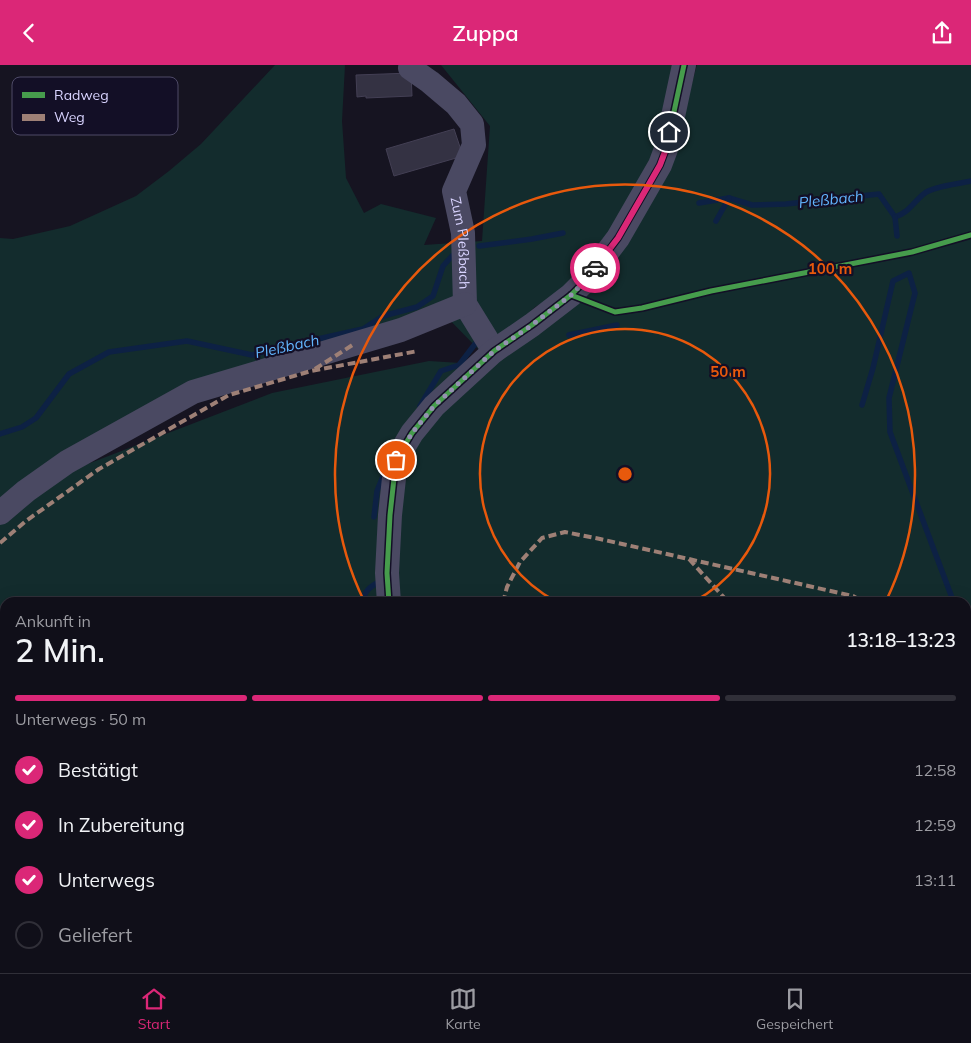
<!DOCTYPE html>
<html lang="de">
<meta charset="utf-8">
<style>
body{margin:0;font-family:Mulish,sans-serif;background:#1e1d26;color:#f1f3f6;height:100vh;display:flex;flex-direction:column;font-size:19px;white-space:nowrap}
*{box-sizing:border-box;margin:0}
p{font-size:16px;color:#9c9ca2}
.icon{flex:none;width:28px;height:28px;fill:none;stroke:currentColor;stroke-width:2;stroke-linecap:round;stroke-linejoin:round}
.map{position:relative;flex:1;overflow:hidden}
.panel{position:absolute;left:0px;top:532px;width:971px;height:376px;display:flex;flex-direction:column;background:#100f19;border-radius:15px 15px 0 0;box-shadow:0 5px 20px #0002,0 0 0 1px #302f38}
.panel>*{flex:none}
.pin{position:absolute;display:grid;place-items:center;width:42px;height:42px;color:#fff;margin:-21px;border:2px solid #fff;border-radius:50%;box-shadow:0 1px 5px #0007}
.courier{position:absolute;display:grid;place-items:center;width:50px;height:50px;margin:-25px;border:4px solid #db2777;border-radius:50%;background:#fff;color:#222;box-shadow:0 1px 6px #0007}
.head em{font-style:normal;font-weight:600}
.head div{display:flex;flex-direction:column-reverse}
.head{display:flex;align-items:center;justify-content:space-between;height:85px;padding:0 15px}
h1{font-size:32px;font-weight:600;line-height:38px}
.bar{display:grid;grid-template-columns:repeat(4,1fr);gap:8px 5px;align-content:center;height:60px;padding:0 15px}
.bar i{height:6px;border-radius:4px;background:#302f38}
.bar .selected{background:#db2777}
.bar p{grid-column:span 4}
ol{padding:0 15px;list-style:none}
li{display:flex;align-items:center;gap:15px;height:55px}
li p{margin-inline-start:auto}
li .icon{padding:5px;border-radius:50%;background:#db2777;color:#fff;stroke-width:4}
li:last-child{color:#9c9ca2}
li i{width:28px;height:28px;border:2px solid #302f38;border-radius:50%}
header{display:flex;justify-content:space-between;align-items:center;height:65px;padding:0 15px;background:#db2777;color:#fff;font-size:22px;font-weight:600}
.tab-bar{display:flex;justify-content:space-around;align-items:center;height:70px;border-top:1px solid #302f38;background:#100f19;font-size:14px;color:#9c9ca2}
.tab-bar a{display:grid;justify-items:center;gap:2px}
.tab-bar .selected{color:#db2777}
.map>svg:first-child{display:block}
</style>
<header><svg class="icon" aria-label="back" viewBox="0 0 24 24"><path d="M15 5l-7 7 7 7"/></svg>Zuppa<svg class="icon" aria-label="share" viewBox="0 0 24 24"><path d="M12 15V3M7 8l5-5 5 5M5 13v7h14v-7"/></svg></header>
<div class="map">
<svg width="971" height="908" viewBox="0 0 971 908">
<rect width="100%" height="100%" fill="#161421"/>
<!-- green -->
<g fill="#132c2d">
<polygon points="275,0 345,0 342,56 346,113 364,148 381,139 436,153 424,180 482,176 490,61 441,0 680,0 659,83 611,172 565,225 535,242 484,290 437,242 183,325 0,442 0,173 13,174 70,161 136,131 169,106 201,79"/>
<polygon points="697,0 971,0 971,908 394,908 395,904 966,904 966,538 392,538 397,415 436,342 574,242 585,233 634,155 683,50"/>
<polygon points="429,296 477,299 411,366 387,537 5,538 5,904 388,904 388,908 0,908 0,455 72,405 272,328"/>
</g>
<g fill="none" stroke-linecap="round" stroke-linejoin="round">
<!-- stream -->
<g stroke="#0d2144" stroke-width="5.5">
<path d="M699,138L729,133L752,140L786,139L879,129L895,152C910,147 913,137 925,128C935,121 959,119 971,116"/>
<polyline points="895,152 897,171"/>
<polyline points="716,156 729,133"/>
<polyline points="479,181 532,174 563,168"/>
<polyline points="569,270 617,260"/>
<polyline points="862,340 873,303 893,216 909,208 915,228 889,333 890,367 934,485 954,538"/>
<polyline points="420,341 441,306 459,300 475,279"/>
<polyline points="0,369 22,362 36,353 69,309 109,287 187,276 252,290 309,276 363,264 383,251 417,242 433,231 443,201 452,191"/>
<polyline points="374,452 377,426 384,409"/>
<path d="M362,538C364,527 369,522 379,517"/>
<polyline points="966,564 971,573"/>
</g>
</g>
<!-- building -->
<g fill="#343243" stroke="#433f54">
<polygon points="411,8 412,31 366,33 366,31 357,32 356,10"/>
<polygon points="454,64 463,91 394,111 386,84"/>
</g>
<g fill="none" stroke-linecap="round" stroke-linejoin="round">
<!-- minor -->
<g stroke="#4a4962" stroke-width="24">
<path id="s1" d="M410,3L430,17L456,39L472,59L474,80L454,126L463,168L465,239L494,286"/>
<polyline points="0,448 26,426 67,397 193,327 401,265 465,239"/>
<polyline points="389,538 387,508 390,450 396,395 412,368 434,341 494,286 532,260 571,230 587,214 618,173 660,100 666,84 684,0"/>
<polyline points="391,908 391,904"/>
</g>
<!-- quiet -->
<g stroke="#9e8076" stroke-width="4" stroke-dasharray="8 4" stroke-linecap="butt">
<polyline points="315,304 354,279"/>
<polyline points="0,478 26,456 99,404 229,330 311,306 418,286"/>
<polyline points="689,494 729,538"/>
<polyline points="503,538 507,522 520,497 542,473 565,467 600,474 853,531 865,538"/>
<polyline points="966,742 971,745"/>
</g>
<!-- cycleway casing -->
<g stroke="#130f26" stroke-width="8">
<g id="cycleway">
<polyline points="571,230 615,247 642,243 711,226 912,187 971,170"/>
<polyline points="389,538 387,508 390,450 396,395 412,368 434,341 494,286 532,260 571,230 587,214 618,173 660,100 666,84 684,0"/>
</g>
</g>
<!-- cycleway -->
<use href="#cycleway" stroke="#469c4c" stroke-width="5"/>
</g>
<g fill="none" stroke-linecap="round" stroke-linejoin="round">
<!-- done -->
<polyline stroke="#9591b1" stroke-width="5" stroke-dasharray="0 9" points="396,395 412,368 434,341 494,286 532,260 571,230 587,214 595,203"/>
<!-- route -->
<polyline stroke="#db2777" stroke-width="6" points="595,203 618,173 660,100 666,84 669,67"/>
</g>
<!-- distance rings -->
<g fill="none" stroke="#e8590c" stroke-width="2.5">
<path d="M557 537A145 145 0 1 1 693 537"/>
<path d="M364 536A290 290 0 1 1 886 536"/>
</g>
<g text-anchor="middle" dominant-baseline="central" stroke-width="4.5" stroke-linejoin="round" paint-order="stroke">
<!-- street labels -->
<g font-size="14" fill="#d9d4ff" stroke="#130f26">
<text stroke="none"><textPath href="#s1" startOffset="208">Zum Pleßbach</textPath></text>
</g>
<!-- water labels -->
<g font-size="15" font-style="italic" fill="#62b6ff" stroke="#130f26">
<text transform="translate(831 134) rotate(-6)">Pleßbach</text>
<text transform="translate(287 281) rotate(-12)">Pleßbach</text>
</g>
</g>
<!-- legend -->
<rect x="12" y="12" width="166" height="58" rx="8" fill="#130f26" stroke="#4e4a67" stroke-width="1"/>
<rect x="22" y="27" width="23" height="6" fill="#469c4c"/>
<rect x="22" y="49" width="23" height="7" fill="#9e8076"/>
<g font-size="14" fill="#d9d4ff">
<text x="54" y="35">Radweg</text>
<text x="54" y="57">Weg</text>
</g>
<circle cx="625" cy="409" r="8" fill="#e8590c" stroke="#130f26" stroke-width="2.5"/>
<g font-size="15" text-anchor="middle" font-weight="bold" fill="#e8590c" stroke="#130f26" stroke-width="4.5" stroke-linejoin="round" paint-order="stroke">
<text x="830" y="209">100 m</text>
<text x="728" y="312">50 m</text>
</g>
</svg>
<div class="pin" style="left:396px;top:395px;background:#ea580c"><svg class="icon" aria-label="bag" viewBox="0 0 24 24"><path d="M5 8h14l-1 12H6zM9 8a3 3 0 0 1 6 0"/></svg></div>
<div class="pin" style="left:669px;top:67px;background:#1f2937"><svg class="icon" aria-label="home" viewBox="0 0 24 24"><path d="M3 11l9-7 9 7M6 9v11h12V9"/></svg></div>
<div class="courier" style="left:595px;top:203px"><svg class="icon" aria-label="car" viewBox="0 0 24 24"><path d="M5 17H2v-5l4-1 3-4h7l3 4 3 1v5h-3M9 17h6M6 11h13"/><circle cx="7" cy="17" r="2"/><circle cx="17" cy="17" r="2"/></svg></div>
<section class="panel">
<div class="head"><div><h1>2 Min.</h1><p>Ankunft in</p></div><em>13:18–13:23</em></div>
<div class="bar"><i class="selected"></i><i class="selected"></i><i class="selected"></i><i></i><p>Unterwegs · 50 m</p></div>
<ol>
<li><svg class="icon" aria-label="check" viewBox="0 0 24 24"><path d="M5 12l5 5 9-10"/></svg>Bestätigt<p>12:58</p></li>
<li><svg class="icon" aria-label="check" viewBox="0 0 24 24"><path d="M5 12l5 5 9-10"/></svg>In Zubereitung<p>12:59</p></li>
<li><svg class="icon" aria-label="check" viewBox="0 0 24 24"><path d="M5 12l5 5 9-10"/></svg>Unterwegs<p>13:11</p></li>
<li><i></i>Geliefert</li>
</ol>
</section>
</div>
<nav class="tab-bar">
<a class="selected"><svg class="icon" aria-label="home" viewBox="0 0 24 24"><path d="M3 11l9-7 9 7M6 9v11h12V9"/></svg>Start</a>
<a><svg class="icon" aria-label="map" viewBox="0 0 24 24"><path d="M3 6l6-2 6 2 6-2v14l-6 2-6-2-6 2zM9 4v14M15 6v14"/></svg>Karte</a>
<a><svg class="icon" aria-label="saved" viewBox="0 0 24 24"><path d="M7 4h10v16l-5-4-5 4z"/></svg>Gespeichert</a>
</nav>
